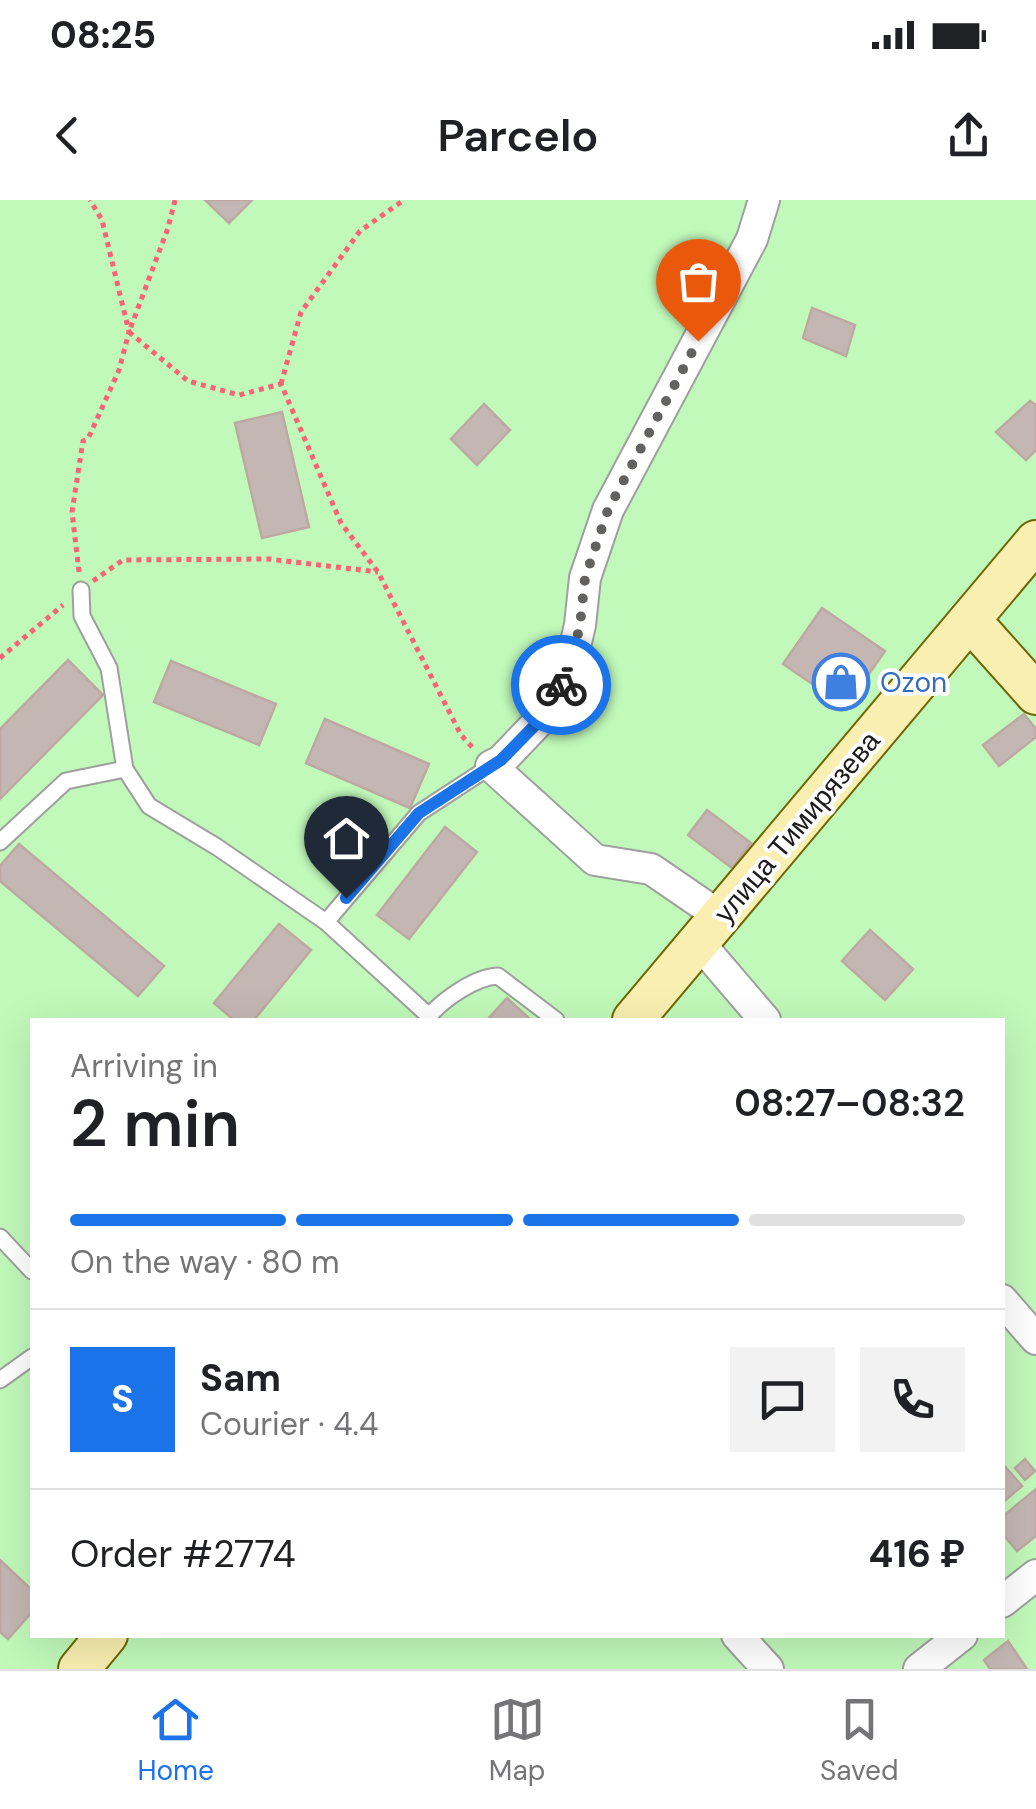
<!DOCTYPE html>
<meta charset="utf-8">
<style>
body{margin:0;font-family:"DM Sans",sans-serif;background:#f2f2f2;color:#202124;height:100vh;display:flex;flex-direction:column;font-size:38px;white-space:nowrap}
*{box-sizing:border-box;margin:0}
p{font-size:32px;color:#757577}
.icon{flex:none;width:55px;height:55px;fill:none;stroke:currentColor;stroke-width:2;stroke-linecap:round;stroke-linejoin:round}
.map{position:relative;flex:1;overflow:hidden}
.panel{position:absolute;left:30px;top:818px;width:975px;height:620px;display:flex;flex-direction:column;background:#fff;border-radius:0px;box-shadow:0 10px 40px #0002}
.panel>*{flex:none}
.pin{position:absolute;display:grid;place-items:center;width:85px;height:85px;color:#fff;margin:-102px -42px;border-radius:50% 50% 50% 0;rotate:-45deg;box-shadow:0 0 10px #0007}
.pin .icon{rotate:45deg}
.courier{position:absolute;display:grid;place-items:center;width:100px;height:100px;margin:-50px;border:8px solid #1a73e8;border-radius:50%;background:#fff;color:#222;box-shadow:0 2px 12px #0007}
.headline em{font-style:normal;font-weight:600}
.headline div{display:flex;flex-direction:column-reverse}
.headline{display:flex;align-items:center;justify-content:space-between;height:170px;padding:0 40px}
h1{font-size:65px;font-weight:600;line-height:75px}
.bar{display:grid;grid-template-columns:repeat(4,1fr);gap:15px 10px;align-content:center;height:120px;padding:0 40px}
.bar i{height:12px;border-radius:8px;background:#e0e0e0}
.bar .current{background:#1a73e8}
.bar p{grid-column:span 4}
.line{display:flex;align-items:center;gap:25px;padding:0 40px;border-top:2px solid #e0e0e0}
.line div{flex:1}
.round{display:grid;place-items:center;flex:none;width:105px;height:105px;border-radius:0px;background:#f2f2f2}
.status{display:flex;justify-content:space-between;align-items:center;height:70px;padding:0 50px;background:#fff;direction:ltr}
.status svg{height:28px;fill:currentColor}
header{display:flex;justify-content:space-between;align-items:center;height:130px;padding:0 40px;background:#fff;font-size:45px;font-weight:600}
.menu{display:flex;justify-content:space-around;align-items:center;height:140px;border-top:2px solid #e0e0e0;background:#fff;font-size:28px;color:#757577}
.menu a{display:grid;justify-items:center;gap:5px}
.menu .current{color:#1a73e8}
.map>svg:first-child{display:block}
</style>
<div class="status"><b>08:25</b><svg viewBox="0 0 49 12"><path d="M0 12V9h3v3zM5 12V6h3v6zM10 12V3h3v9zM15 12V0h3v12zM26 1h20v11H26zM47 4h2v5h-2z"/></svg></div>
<header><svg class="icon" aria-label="back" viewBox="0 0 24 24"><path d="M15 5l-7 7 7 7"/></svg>Parcelo<svg class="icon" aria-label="share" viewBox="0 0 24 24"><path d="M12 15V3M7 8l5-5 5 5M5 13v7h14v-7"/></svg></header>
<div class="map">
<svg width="1036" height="1469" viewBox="0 0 1036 1469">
<rect width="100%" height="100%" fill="#ede6e0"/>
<!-- park -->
<path fill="#c1f9ba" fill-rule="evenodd" d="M0,0H1036V1469H0ZM32,820H1002V1435H32Z"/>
<!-- building -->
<g fill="#c4b7b3" stroke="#bea9a2" stroke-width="2.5">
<polygon points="205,0 252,0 229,23"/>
<polygon points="812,108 855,125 846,156 803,138"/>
<polygon points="1030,201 1036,205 1036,250 1026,260 996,232"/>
<polygon points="484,204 510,230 477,265 451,239"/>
<polygon points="282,212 309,327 262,338 235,223"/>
<polygon points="822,408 885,451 846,507 783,464"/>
<polygon points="68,460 103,495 0,599 0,529"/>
<polygon points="171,461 276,504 259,545 154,502"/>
<polygon points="1024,514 1036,529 1036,537 999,566 983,545"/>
<polygon points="325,519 429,564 410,608 306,563"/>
<polygon points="707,610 751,643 732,668 688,635"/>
<polygon points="445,627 477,652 409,739 377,715"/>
<polygon points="19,644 164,766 138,796 0,681 0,666"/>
<polygon points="279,724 311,750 254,820 234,820 214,803"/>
<polygon points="870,730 913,769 885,800 842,761"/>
<polygon points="507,798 531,820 487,820"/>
<polygon points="1025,1259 1035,1271 1025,1280 1015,1268"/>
<polygon points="1002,1263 1022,1286 1002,1303"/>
<polygon points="1036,1289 1036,1336 1017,1351 1002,1333 1002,1317"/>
<polygon points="0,1360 32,1390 32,1412 8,1439 0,1432"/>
<polygon points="1008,1441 1027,1469 990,1469 984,1460"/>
</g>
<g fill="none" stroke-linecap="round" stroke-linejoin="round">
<!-- lane casing -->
<g stroke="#9f9f9f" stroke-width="19">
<g id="lane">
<path d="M81,390L82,416L109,468L125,569L149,606L217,647L326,722L429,816C444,799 475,777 498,776L556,820"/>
<polyline points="0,642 66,581 125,569"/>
<polyline points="326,722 419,613 491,566"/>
<polyline points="0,1037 32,1071"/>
<polyline points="0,1180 32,1157"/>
</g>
</g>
<!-- street casing -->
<g stroke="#9f9f9f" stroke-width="34">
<g id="street">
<polyline points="721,717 651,669 595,660 491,566 501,561 543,517 570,468 580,425 585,378 608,310 752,39 764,0"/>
<polyline points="700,744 765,820"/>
<polyline points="1002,1100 1036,1139"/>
<polyline points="1002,1402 1036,1375"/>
<polyline points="737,1435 768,1469"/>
<polyline points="919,1469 962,1435"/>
</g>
</g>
<!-- secondary casing -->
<g stroke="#6f6604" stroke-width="44">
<g id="secondary">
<polyline points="970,420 1036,494"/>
<polyline points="633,820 1036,341"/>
<polyline points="79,1469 107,1435"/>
</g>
</g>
<!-- path -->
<g stroke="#fa6371" stroke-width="5" stroke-dasharray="5 5" stroke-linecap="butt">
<polyline points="175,0 168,28 129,132 188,181 239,195 281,184 341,323 378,372 461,535 473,548"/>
<polyline points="281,184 301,112 360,31 404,0"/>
<polyline points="79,372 72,312 83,241 88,239 119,170 129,132 102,20 90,0"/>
<polyline points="93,381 123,360 269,359 378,372"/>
<polyline points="0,458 63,405"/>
</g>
<!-- lane -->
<use href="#lane" stroke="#fff" stroke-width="15"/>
<!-- street -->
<use href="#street" stroke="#fff" stroke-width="30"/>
<!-- secondary -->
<use href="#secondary" stroke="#f9efb1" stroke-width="40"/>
</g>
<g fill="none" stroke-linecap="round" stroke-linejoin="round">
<!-- done -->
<polyline stroke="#646260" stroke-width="10" stroke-dasharray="0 18" points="561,485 570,468 580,425 585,378 608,310 698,141"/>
<!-- route -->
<polyline stroke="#1a73e8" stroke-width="12" points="346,698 419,613 501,560 543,517 561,485"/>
</g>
<!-- icons -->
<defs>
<g id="shop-ring" transform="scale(2.875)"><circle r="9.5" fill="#fff" stroke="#3f7fe0" stroke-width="1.5"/><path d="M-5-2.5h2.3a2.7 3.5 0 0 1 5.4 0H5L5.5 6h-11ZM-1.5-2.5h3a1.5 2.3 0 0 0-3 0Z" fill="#3f7fe0"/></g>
</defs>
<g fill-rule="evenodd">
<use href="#shop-ring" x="841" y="482"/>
</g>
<g text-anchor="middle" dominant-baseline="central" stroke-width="8" stroke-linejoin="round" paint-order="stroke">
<!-- shop labels -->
<g font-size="28" fill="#366cbe" stroke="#fff" text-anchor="start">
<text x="880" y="482">Ozon</text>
</g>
<!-- street labels -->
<g font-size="28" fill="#1b1b1b" stroke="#fff">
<text transform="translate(797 627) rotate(-50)">улица Тимирязева</text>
</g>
</g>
</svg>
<div class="pin" style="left:698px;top:141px;background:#ea580c"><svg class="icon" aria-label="bag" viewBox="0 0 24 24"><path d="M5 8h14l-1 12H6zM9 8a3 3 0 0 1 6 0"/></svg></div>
<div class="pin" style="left:346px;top:698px;background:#1f2937"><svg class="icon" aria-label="home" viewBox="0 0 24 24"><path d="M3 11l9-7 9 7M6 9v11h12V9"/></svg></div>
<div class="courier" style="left:561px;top:485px"><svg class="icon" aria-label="bike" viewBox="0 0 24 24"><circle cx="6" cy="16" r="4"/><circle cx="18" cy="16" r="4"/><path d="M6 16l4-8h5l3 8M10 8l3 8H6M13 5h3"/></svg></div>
<section class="panel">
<div class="headline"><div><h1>2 min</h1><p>Arriving in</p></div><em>08:27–08:32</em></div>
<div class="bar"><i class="current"></i><i class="current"></i><i class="current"></i><i></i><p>On the way · 80 m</p></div>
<div class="line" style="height:180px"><b class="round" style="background:#1a73e8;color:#fff">S</b><div><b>Sam</b><p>Courier · 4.4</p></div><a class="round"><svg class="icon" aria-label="chat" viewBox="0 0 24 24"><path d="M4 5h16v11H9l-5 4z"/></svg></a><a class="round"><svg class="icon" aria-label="phone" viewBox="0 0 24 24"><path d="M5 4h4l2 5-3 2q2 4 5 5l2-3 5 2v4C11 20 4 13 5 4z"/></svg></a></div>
<div class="line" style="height:130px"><div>Order #2774</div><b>416 ₽</b></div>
</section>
</div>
<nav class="menu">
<a class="current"><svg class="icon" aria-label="home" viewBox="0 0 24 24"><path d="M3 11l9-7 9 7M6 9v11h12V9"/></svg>Home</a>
<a><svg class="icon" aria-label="map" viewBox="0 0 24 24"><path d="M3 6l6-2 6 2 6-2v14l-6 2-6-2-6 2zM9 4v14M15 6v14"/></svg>Map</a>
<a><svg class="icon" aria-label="saved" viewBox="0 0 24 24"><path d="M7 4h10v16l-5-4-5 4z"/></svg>Saved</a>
</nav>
